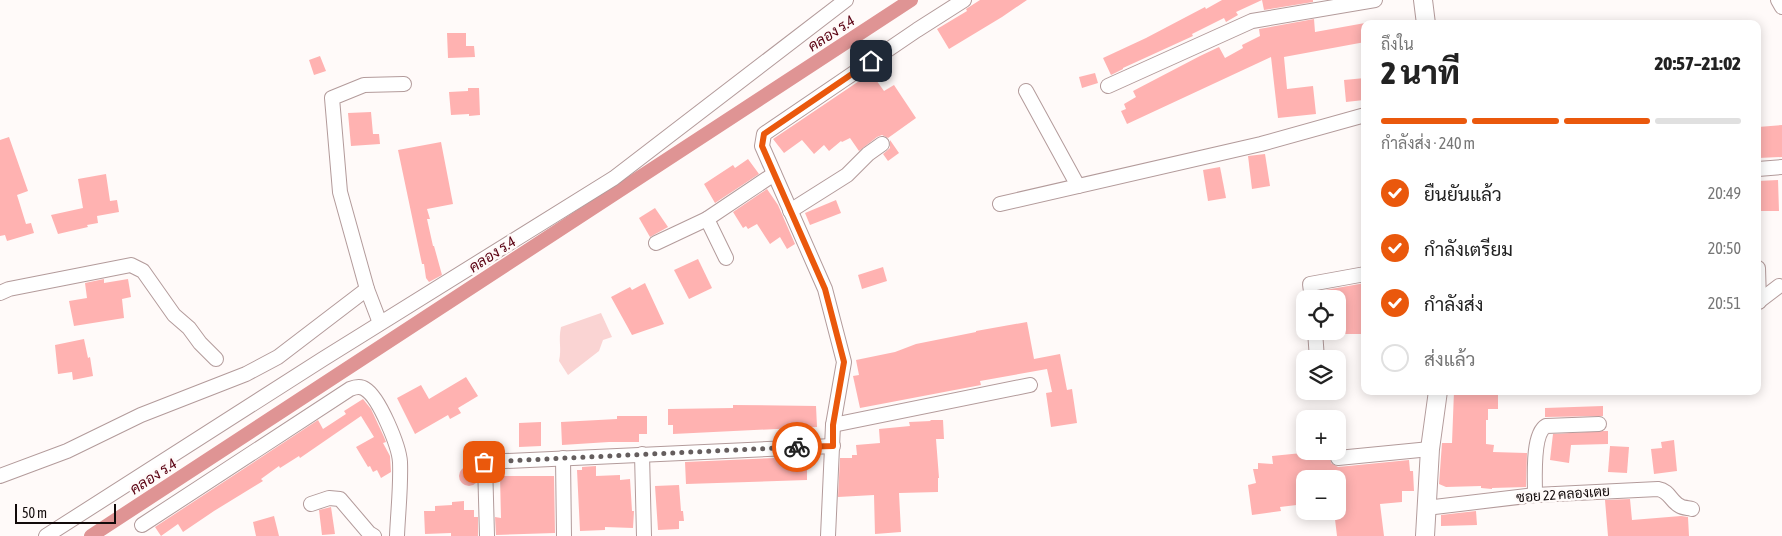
<!DOCTYPE html>
<html lang="th">
<meta charset="utf-8">
<style>
body{margin:0;font-family:"Asap Condensed",Sarabun,sans-serif;background:#f2f2f2;color:#222;height:100vh;display:flex;flex-direction:column;font-size:19px;white-space:nowrap}
*{box-sizing:border-box;margin:0}
p{font-size:16px;color:#767676}
.icon{flex:none;width:28px;height:28px;fill:none;stroke:currentColor;stroke-width:2;stroke-linecap:round;stroke-linejoin:round}
.map{position:relative;flex:1;overflow:hidden}
.side{position:absolute;left:1361px;top:20px;width:400px;height:375px;display:flex;flex-direction:column;background:#fff;border-radius:10px;box-shadow:0 2px 12px #0003}
.side>*{flex:none}
.tools{position:absolute;left:1296px;top:290px;display:grid;gap:10px}
.tools a{display:grid;place-items:center;width:50px;height:50px;border-radius:10px;background:#fff;box-shadow:0 2px 12px #0003;font-size:25px}
.scale{position:absolute;left:15px;bottom:12px;width:101px;box-sizing:border-box;padding-left:5px;border:2px solid #120a0a;border-top:0;font-size:14px;line-height:18px;white-space:nowrap;color:#120a0a;-webkit-text-stroke:4px #fffaf9;paint-order:stroke}
.pin{position:absolute;display:grid;place-items:center;width:42px;height:42px;color:#fff;margin:-21px;border-radius:10px;box-shadow:0 2px 8px #0006}
.courier{position:absolute;display:grid;place-items:center;width:50px;height:50px;margin:-25px;border:4px solid #ea580c;border-radius:50%;background:#fff;color:#222;box-shadow:0 1px 6px #0007}
.head em{font-style:normal;font-weight:800}
.head div{display:flex;flex-direction:column-reverse}
.head{display:flex;align-items:center;justify-content:space-between;height:85px;padding:0 20px}
h1{font-size:32px;font-weight:800;line-height:38px}
.bar{display:grid;grid-template-columns:repeat(4,1fr);gap:8px 5px;align-content:center;height:60px;padding:0 20px}
.bar i{height:6px;border-radius:4px;background:#e0e0e0}
.bar .selected{background:#ea580c}
.bar p{grid-column:span 4}
ol{padding:0 20px;list-style:none}
li{display:flex;align-items:center;gap:15px;height:55px}
li p{margin-inline-start:auto}
li .icon{padding:5px;border-radius:50%;background:#ea580c;color:#fff;stroke-width:4}
li:last-child{color:#767676}
li i{width:28px;height:28px;border:2px solid #e0e0e0;border-radius:50%}
.map>svg:first-child{display:block}
</style>
<div class="map">
<svg width="1782" height="536" viewBox="0 0 1782 536">
<rect width="100%" height="100%" fill="#fffaf9"/>
<!-- green -->
<path fill="#fad4d3" d="M601,313L612,337L603,340L599,351L568,375L559,361C562,348 558,341 561,327Z"/>
<g fill="none" stroke-linecap="round" stroke-linejoin="round">
<!-- canal -->
<polyline stroke="#df9494" stroke-width="14" points="91,536 911,0"/>
</g>
<!-- building -->
<g fill="#ffb2b1">
<polygon points="980,0 1027,0 1002,17 949,49 937,29 967,11 966,9"/>
<polygon points="1222,0 1262,0 1236,12 1238,15 1226,22 1224,18 1192,34 1193,36 1123,68 1123,69 1111,75 1103,58 1146,38 1205,7 1206,9"/>
<polygon points="1262,0 1313,0 1313,2 1264,10"/>
<polygon points="1314,19 1315,32 1365,23 1365,42 1284,57 1287,89 1313,86 1316,114 1278,118 1271,57 1127,124 1121,111 1126,109 1124,104 1136,97 1133,91 1200,56 1219,47 1225,58 1243,48 1242,45 1260,36 1259,29"/>
<polygon points="447,33 466,33 466,46 474,46 475,57 448,58"/>
<polygon points="320,56 326,71 314,75 309,60"/>
<polygon points="871,73 884,91 894,85 916,118 888,138 882,135 877,137 859,151 850,138 842,142 841,141 829,151 824,145 814,154 802,140 784,153 773,139"/>
<polygon points="1095,73 1098,83 1082,88 1079,77"/>
<polygon points="1365,78 1365,88 1362,88 1364,100 1346,102 1344,80"/>
<polygon points="468,88 479,88 480,115 469,116 469,114 451,115 449,92 468,91"/>
<polygon points="371,112 373,134 379,134 380,144 351,146 348,113"/>
<polygon points="1782,125 1782,157 1758,158 1758,127"/>
<polygon points="9,137 28,191 17,195 26,224 31,223 34,233 7,241 5,235 0,236 0,140"/>
<polygon points="890,140 899,153 888,161 883,154 890,148"/>
<polygon points="441,142 453,204 427,209 430,219 427,219 433,246 434,246 442,275 429,282 426,278 424,264 422,264 419,250 398,150"/>
<polygon points="1265,154 1270,186 1252,189 1248,156"/>
<polygon points="748,159 759,174 715,203 704,184 733,165 735,168"/>
<polygon points="1220,167 1226,198 1208,201 1203,170"/>
<polygon points="106,174 110,201 117,200 119,212 97,216 98,223 87,225 88,227 58,234 51,215 83,208 78,179"/>
<polygon points="1778,180 1779,211 1758,211 1758,181"/>
<polygon points="767,189 778,205 795,244 787,249 780,237 770,244 757,224 748,229 746,226 743,228 733,212"/>
<polygon points="836,200 841,213 810,225 805,213"/>
<polygon points="655,208 668,227 650,237 639,218"/>
<polygon points="698,259 712,288 689,299 674,270"/>
<polygon points="883,267 887,281 862,289 858,275"/>
<polygon points="104,279 104,283 128,279 131,297 122,299 124,318 74,326 69,301 87,298 85,283"/>
<polygon points="645,283 664,324 632,335 611,297 630,287 632,290"/>
<polygon points="1365,283 1365,334 1338,334 1338,299 1321,299 1320,291"/>
<polygon points="1027,322 1034,359 1060,354 1067,390 1072,389 1077,423 1051,427 1046,393 1052,392 1047,369 980,381 981,385 860,408 853,376 859,375 856,360 895,352 916,344 976,332 976,331"/>
<polygon points="84,339 88,358 90,357 93,376 73,380 72,372 58,374 55,345"/>
<polygon points="466,377 478,396 458,408 461,413 450,419 448,415 415,434 397,398 421,385 429,399"/>
<polygon points="1454,391 1498,391 1498,409 1488,409 1488,420 1486,420 1486,444 1494,445 1493,452 1527,453 1526,487 1492,488 1492,489 1481,488 1481,486 1446,487 1439,484 1442,443 1452,443"/>
<polygon points="363,399 371,409 384,437 386,442 383,443 390,456 391,472 381,478 377,470 373,472 370,466 368,467 356,447 374,437 361,416 300,458 299,456 280,468 279,466 261,479 263,481 214,511 183,532 178,524 161,536 155,527 318,420 323,429 346,414 344,411"/>
<polygon points="733,405 816,406 817,427 673,434 673,425 668,425 668,409 733,408"/>
<polygon points="1603,406 1603,416 1545,417 1545,408"/>
<polygon points="617,416 647,416 647,434 639,434 639,442 609,442 562,445 561,422 617,419"/>
<polygon points="930,420 943,420 944,439 936,439 939,478 938,478 938,492 899,493 901,532 875,534 874,495 838,497 840,458 852,458 852,455 857,455 856,445 880,443 879,429 910,426 909,422 931,421"/>
<polygon points="541,422 541,446 519,447 519,423"/>
<polygon points="1604,431 1608,431 1608,444 1571,445 1569,463 1550,460 1553,434"/>
<polygon points="1674,440 1677,471 1654,474 1651,449 1662,448 1661,442"/>
<polygon points="1610,446 1629,447 1627,473 1608,472"/>
<polygon points="1322,451 1333,451 1330,455 1331,463 1338,467 1409,460 1410,471 1413,471 1414,491 1402,491 1402,502 1380,504 1384,536 1337,536 1334,511 1338,511 1338,479 1305,479 1305,504 1280,507 1281,511 1252,515 1248,485 1256,483 1253,469 1258,469 1258,463 1273,464 1272,456"/>
<polygon points="799,457 800,467 807,467 807,480 686,484 685,462"/>
<polygon points="596,466 596,476 620,475 620,480 630,479 632,511 634,511 633,528 605,527 605,530 580,531 577,470 582,470 582,467"/>
<circle cx="469" cy="476" r="10"/>
<polygon points="500,476 554,476 555,533 496,535 495,517 501,518"/>
<polygon points="679,485 681,511 683,511 684,521 679,521 679,529 658,530 655,486"/>
<polygon points="1630,499 1632,520 1681,516 1688,517 1689,536 1608,536 1605,500"/>
<polygon points="464,501 464,510 474,510 474,517 478,517 478,536 451,536 451,533 425,534 424,511 435,511 435,506 452,505 452,502"/>
<polygon points="331,507 335,534 322,535 319,510"/>
<polygon points="1476,511 1477,525 1441,526 1441,515"/>
<polygon points="274,516 279,536 256,536 253,522"/>
</g>
<g fill="none" stroke-linecap="round" stroke-linejoin="round">
<!-- minor casing -->
<g stroke="#b39b9b" stroke-width="16">
<g id="minor">
<polyline points="1778,0 1782,7"/>
<polyline points="1108,86 1252,21 1375,0"/>
<polyline points="1026,91 1078,186"/>
<polyline points="1758,169 1782,167"/>
<polyline points="1000,204 1261,144 1365,115"/>
<polyline points="790,211 847,175 868,154 882,144"/>
<polyline points="707,219 726,258"/>
<polyline points="656,243 707,219 774,174"/>
<polyline points="1758,268 1759,302"/>
<polyline points="0,293 9,289 131,265 143,271 174,315 189,328 200,343 216,359"/>
<polyline points="1312,299 1310,284 1365,274"/>
<polyline points="1758,302 1779,286"/>
<polyline points="380,323 367,289 340,192 332,98 364,85 404,84"/>
<polyline points="1315,331 1317,359"/>
<polyline points="833,425 1030,385"/>
<polyline points="642,454 644,536"/>
<polyline points="563,458 564,536"/>
<polyline points="1338,458 1430,449"/>
<polyline points="0,476 67,451 141,415 246,374 278,357 367,289"/>
<path d="M1535,495C1535,479 1532,434 1546,426L1599,424"/>
<polyline points="311,504 329,498 340,499 369,533 374,536"/>
<path d="M1426,508L1535,495L1658,489C1670,491 1670,501 1680,506C1683,508 1689,508 1692,509"/>
<path d="M142,525L350,389C355,387 361,386 365,389C379,397 399,446 400,462C401,486 398,512 397,536"/>
<polyline points="46,536 323,359 614,178 846,0"/>
<polyline points="487,536 485,462 833,446"/>
<polyline points="828,536 833,425 844,362 825,289 762,146 764,134 917,30 964,0"/>
</g>
</g>
<!-- tertiary casing -->
<g stroke="#b39b9b" stroke-width="20">
<g id="tertiary">
<polyline points="1423,0 1426,24"/>
<polyline points="1425,536 1430,449 1438,391"/>
</g>
</g>
<!-- minor -->
<use href="#minor" stroke="#fff" stroke-width="14"/>
<!-- tertiary -->
<use href="#tertiary" stroke="#fff" stroke-width="18"/>
</g>
<g fill="none" stroke-linecap="round" stroke-linejoin="round">
<!-- done -->
<polyline stroke="#655e5e" stroke-width="5" stroke-dasharray="0 9" points="484,462 797,447"/>
<!-- route -->
<polyline stroke="#ea580c" stroke-width="6" points="797,447 833,446 833,425 844,362 825,289 762,146 764,134 871,61"/>
</g>
<g text-anchor="middle" dominant-baseline="central" stroke-width="5" stroke-linejoin="round" paint-order="stroke">
<!-- street labels -->
<g font-size="14" fill="#120a0a" stroke="#fffaf9">
<text transform="translate(1563 494) rotate(-4)">ซอย 22 คลองเตย</text>
</g>
<!-- water labels -->
<g font-size="15" font-style="italic" fill="#5a0011" stroke="#fffaf9">
<text transform="translate(831 33) rotate(-33)">คลอง ร.4</text>
<text transform="translate(492 254) rotate(-33)">คลอง ร.4</text>
<text transform="translate(153 476) rotate(-33)">คลอง ร.4</text>
</g>
</g>
</svg>
<div class="tools">
<a><svg class="icon" aria-label="locate" viewBox="0 0 24 24"><circle cx="12" cy="12" r="6"/><path d="M12 2v4M12 18v4M2 12h4M18 12h4"/></svg></a>
<a><svg class="icon" aria-label="layers" viewBox="0 0 24 24"><path d="M12 4l9 5-9 5-9-5zM3 14l9 5 9-5"/></svg></a>
<a>+</a>
<a>−</a>
</div>
<div class="scale">50 m</div>
<div class="pin" style="left:484px;top:462px;background:#ea580c"><svg class="icon" aria-label="bag" viewBox="0 0 24 24"><path d="M5 8h14l-1 12H6zM9 8a3 3 0 0 1 6 0"/></svg></div>
<div class="pin" style="left:871px;top:61px;background:#1f2937"><svg class="icon" aria-label="home" viewBox="0 0 24 24"><path d="M3 11l9-7 9 7M6 9v11h12V9"/></svg></div>
<div class="courier" style="left:797px;top:447px"><svg class="icon" aria-label="bike" viewBox="0 0 24 24"><circle cx="6" cy="16" r="4"/><circle cx="18" cy="16" r="4"/><path d="M6 16l4-8h5l3 8M10 8l3 8H6M13 5h3"/></svg></div>
<section class="side">
<div class="head"><div><h1>2 นาที</h1><p>ถึงใน</p></div><em>20:57–21:02</em></div>
<div class="bar"><i class="selected"></i><i class="selected"></i><i class="selected"></i><i></i><p>กำลังส่ง · 240 m</p></div>
<ol>
<li><svg class="icon" aria-label="check" viewBox="0 0 24 24"><path d="M5 12l5 5 9-10"/></svg>ยืนยันแล้ว<p>20:49</p></li>
<li><svg class="icon" aria-label="check" viewBox="0 0 24 24"><path d="M5 12l5 5 9-10"/></svg>กำลังเตรียม<p>20:50</p></li>
<li><svg class="icon" aria-label="check" viewBox="0 0 24 24"><path d="M5 12l5 5 9-10"/></svg>กำลังส่ง<p>20:51</p></li>
<li><i></i>ส่งแล้ว</li>
</ol>
</section>
</div>
